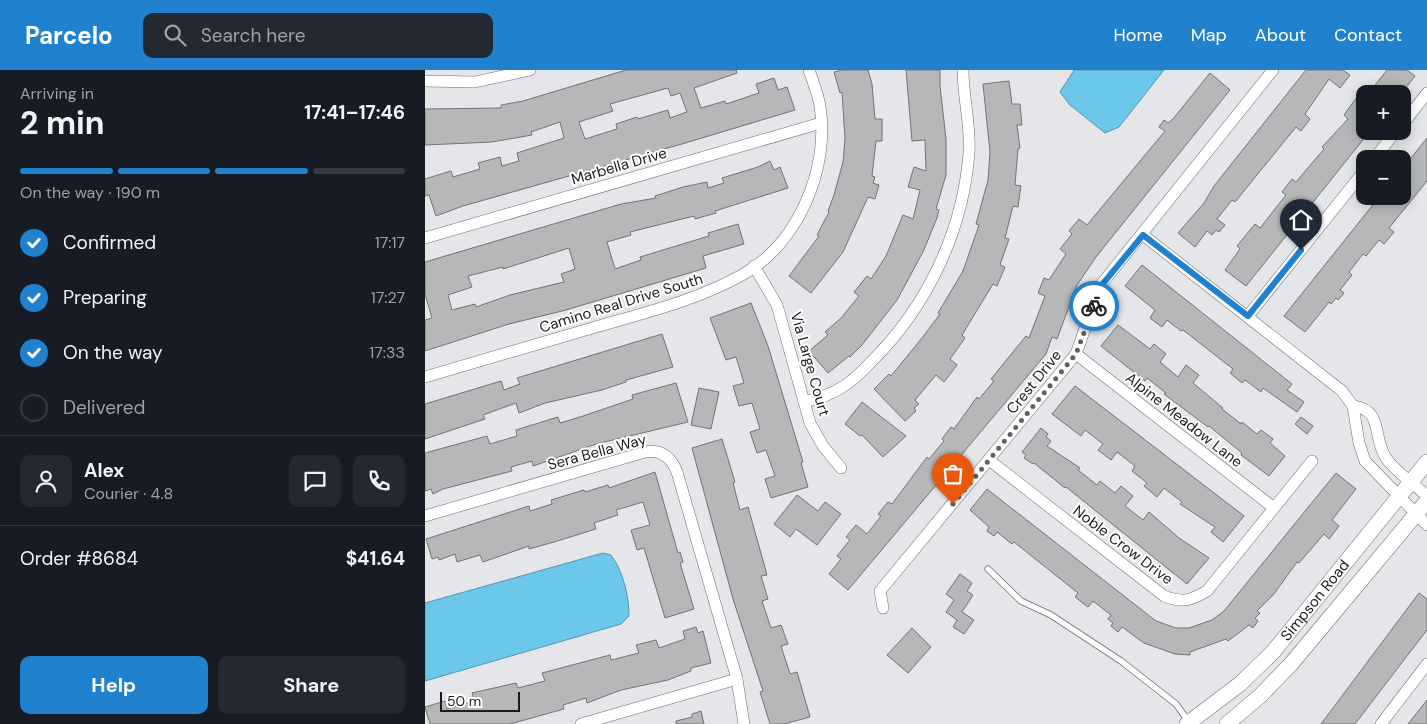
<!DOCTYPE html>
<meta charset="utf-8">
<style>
body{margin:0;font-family:"DM Sans",sans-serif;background:#242831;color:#f1f3f6;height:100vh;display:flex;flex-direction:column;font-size:19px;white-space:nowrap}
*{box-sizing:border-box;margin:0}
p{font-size:16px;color:#9ea1a6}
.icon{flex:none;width:28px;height:28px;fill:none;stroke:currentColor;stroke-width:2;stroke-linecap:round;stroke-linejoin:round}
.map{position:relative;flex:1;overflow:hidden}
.panel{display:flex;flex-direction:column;background:#171b24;width:425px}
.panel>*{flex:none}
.tools{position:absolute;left:931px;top:15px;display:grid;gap:10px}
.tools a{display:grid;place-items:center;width:55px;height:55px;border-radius:10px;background:#171b24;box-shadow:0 2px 12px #0003;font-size:25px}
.scale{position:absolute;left:15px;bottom:12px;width:80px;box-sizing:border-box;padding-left:5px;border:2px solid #1a1a1b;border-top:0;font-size:14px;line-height:18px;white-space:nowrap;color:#1a1a1b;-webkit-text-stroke:4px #fff;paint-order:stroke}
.pin{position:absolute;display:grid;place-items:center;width:42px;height:42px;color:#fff;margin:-51px -21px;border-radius:50% 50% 50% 0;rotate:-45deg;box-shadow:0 0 5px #0007}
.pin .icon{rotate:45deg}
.courier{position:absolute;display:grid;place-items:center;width:50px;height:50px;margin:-25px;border:4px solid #2082ce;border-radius:50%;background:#fff;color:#222;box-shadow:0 1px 6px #0007}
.head em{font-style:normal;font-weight:700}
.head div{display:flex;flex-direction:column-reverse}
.head{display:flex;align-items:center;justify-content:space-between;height:85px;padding:0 20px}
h1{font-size:32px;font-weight:700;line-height:38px}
.bar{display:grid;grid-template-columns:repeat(4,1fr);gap:8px 5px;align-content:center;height:60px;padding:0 20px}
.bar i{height:6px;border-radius:4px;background:#363941}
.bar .on{background:#2082ce}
.bar p{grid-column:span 4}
.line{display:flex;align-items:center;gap:12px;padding:0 20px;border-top:1px solid #363941}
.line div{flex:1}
.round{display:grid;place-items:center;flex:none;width:52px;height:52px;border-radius:10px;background:#242831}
ol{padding:0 20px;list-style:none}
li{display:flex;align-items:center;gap:15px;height:55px}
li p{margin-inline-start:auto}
li .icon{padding:5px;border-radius:50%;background:#2082ce;color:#fff;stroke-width:4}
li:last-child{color:#9ea1a6}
li i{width:28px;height:28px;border:2px solid #363941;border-radius:50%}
.action{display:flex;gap:10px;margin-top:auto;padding:10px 20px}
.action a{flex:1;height:58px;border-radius:10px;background:#2082ce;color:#fff;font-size:20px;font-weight:700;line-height:58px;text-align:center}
.action a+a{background:#242831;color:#f1f3f6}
header{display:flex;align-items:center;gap:30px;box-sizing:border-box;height:70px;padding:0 25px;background:#2082ce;color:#fff}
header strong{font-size:24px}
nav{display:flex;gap:28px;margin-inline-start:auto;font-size:18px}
.search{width:350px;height:45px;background:#242831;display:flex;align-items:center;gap:12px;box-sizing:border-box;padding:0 18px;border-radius:10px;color:#9ea1a6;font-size:19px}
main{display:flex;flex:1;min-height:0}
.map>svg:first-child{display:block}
</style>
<header>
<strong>Parcelo</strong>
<div class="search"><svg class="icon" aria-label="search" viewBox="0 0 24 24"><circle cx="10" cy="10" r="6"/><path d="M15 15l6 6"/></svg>Search here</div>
<nav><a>Home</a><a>Map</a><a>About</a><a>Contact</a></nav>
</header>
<main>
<section class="panel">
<div class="head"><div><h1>2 min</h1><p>Arriving in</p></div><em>17:41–17:46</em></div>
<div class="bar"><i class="on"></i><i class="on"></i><i class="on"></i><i></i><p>On the way · 190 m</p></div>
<ol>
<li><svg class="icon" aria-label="check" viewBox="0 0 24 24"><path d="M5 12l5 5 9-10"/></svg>Confirmed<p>17:17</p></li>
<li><svg class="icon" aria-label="check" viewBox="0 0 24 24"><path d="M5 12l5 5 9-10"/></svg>Preparing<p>17:27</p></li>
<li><svg class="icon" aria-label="check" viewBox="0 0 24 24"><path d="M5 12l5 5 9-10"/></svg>On the way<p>17:33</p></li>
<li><i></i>Delivered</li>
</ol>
<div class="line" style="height:90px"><a class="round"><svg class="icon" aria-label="person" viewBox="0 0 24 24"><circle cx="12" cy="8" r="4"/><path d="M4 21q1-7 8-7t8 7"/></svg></a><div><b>Alex</b><p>Courier · 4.8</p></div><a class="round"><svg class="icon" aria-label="chat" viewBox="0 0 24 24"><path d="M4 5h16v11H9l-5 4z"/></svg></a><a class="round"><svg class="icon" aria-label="phone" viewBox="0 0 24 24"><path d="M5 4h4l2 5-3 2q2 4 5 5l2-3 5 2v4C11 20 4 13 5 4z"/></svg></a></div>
<div class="line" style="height:65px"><div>Order #8684</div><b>$41.64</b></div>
<div class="action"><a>Help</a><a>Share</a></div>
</section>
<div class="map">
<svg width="1002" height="654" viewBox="0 0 1002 654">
<rect width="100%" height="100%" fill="#e5e6e9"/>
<!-- water -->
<g fill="#6cc8eb" stroke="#5394ad">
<polygon points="649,0 739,0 694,57 680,63 645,35 635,22"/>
<path d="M178,483L186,485C198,501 204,526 204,546L196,554L0,611V533Z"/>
</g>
<!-- building -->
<g fill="#b6b7b9" stroke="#727375" fill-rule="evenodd">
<path d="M201,0H311L312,3L269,18L276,38L300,31L301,34L334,23L331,14L349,8L353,20L362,17L370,40L257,74L38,136L11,146L4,125L0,126V109L26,101L28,107L55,99L53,93L75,87L77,96L94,91L92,83L139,68L135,52L106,62L107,65L67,72L0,75V39L76,38V35L98,31ZM243,18L246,26L255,23L262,42L245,48L243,40L213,49L212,47L191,54L192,59L160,69L154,52L188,41L185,34Z"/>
<polygon points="417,0 443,0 447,14 450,49 457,49 457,71 451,71 447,106 450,107 448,113 454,115 450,129 443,127 418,182 386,223 364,206 394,166 392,165 404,142 403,141 409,125 418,92 420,69 417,22 415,23 409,2"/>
<polygon points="481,0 515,0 515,16 521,69 521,105 511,139 514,140 512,148 498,182 472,230 437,275 425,287 424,286 403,303 384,281 403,265 400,262 416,248 434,226 429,222 442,206 446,209 461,186 478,145 488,149 495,120 483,117 489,97 501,101 500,70 487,71"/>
<polygon points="881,0 918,0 925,5 915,18 904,9 880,44 885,49 876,61 871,57 810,132 807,130 792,149 800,155 794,162 791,160 787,165 782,161 770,177 753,163 779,133 789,116"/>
<polygon points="962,0 982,0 990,6 976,24 943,24"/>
<polygon points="785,3 805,20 671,187 652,215 632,269 627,267 621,284 423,520 404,504 416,489 412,486 425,470 421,467 431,455 442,464 456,446 453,444 463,432 467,434 502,387 504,389 519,371 517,369 526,357 529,359 552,327 554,329 569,311 566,309 601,266 604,268 620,226 613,223 619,208 624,210 641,184 635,179 647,164 644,161 654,149 662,155 740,61 734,57 739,50 743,53 748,49"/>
<polygon points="584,11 587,34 595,34 597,55 592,55 595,78 593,79 590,115 596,116 593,137 588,136 580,168 584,169 575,195 580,197 572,216 568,214 537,265 540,268 525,289 532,295 519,312 511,305 490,330 494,334 489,338 491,341 480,351 449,319 464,304 466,306 497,268 515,244 513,243 538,201 554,155 551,154 563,110 565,82 558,14"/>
<polygon points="940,16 940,61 945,61 821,216 800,200 815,179 812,176 830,154 835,158 861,125 857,122 867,109 871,112 899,79 897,77 923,49 919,45"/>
<polygon points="1002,68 1002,111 964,158 969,162 959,174 954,170 941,186 938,184 924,202 927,205 915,220 919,223 913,230 911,228 906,234 904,232 880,262 859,246 955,126 978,126 978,98"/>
<path d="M345,91L349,100L355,97L363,118L290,141L291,143L270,149L269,146L205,162L206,165L182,172L190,199L216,190L215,187L284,166L283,163L313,154L319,174L278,186L281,198L141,240L84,254L0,281V250L7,248L0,224V192L196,134L231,128L230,126L258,117L282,112L283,118L299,113L297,108L333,97ZM144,178L150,199L136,204L139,212L85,225L51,237L50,234L27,240L23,225L47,217L43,206L78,197V199Z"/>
<polygon points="717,195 867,314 862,320 879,332 872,342 838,318 836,322 820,310 817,313 805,303 808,299 758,260 756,261 742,250 737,257 725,248 730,240 700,216"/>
<polygon points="326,233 343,276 378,392 376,393 383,417 346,428 340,409 350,406 341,380 332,383 325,362 335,359 327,333 314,336 308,316 319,313 311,287 301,290 285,248"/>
<polygon points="693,255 725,279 729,274 741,284 735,292 753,307 761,295 774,305 768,313 798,338 797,339 816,354 817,352 832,364 836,360 848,369 845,373 860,386 844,406 816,385 817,383 784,356 783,357 739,324 741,323 722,308 720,311 676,276"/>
<polygon points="237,264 248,297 201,310 201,312 177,320 120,333 94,343 91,333 58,345 60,349 0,369 0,334 76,311 79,320 95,314 92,308"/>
<polygon points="251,313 263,352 171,374 108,396 107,391 86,397 87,401 18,419 8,424 6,419 0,421 0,383 62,366 65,374 92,366 91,360 133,347 135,353 158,346 208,329 207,325"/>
<polygon points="650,316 819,446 798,472 786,462 790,457 755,434 757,432 739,418 732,427 719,416 722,413 707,401 710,396 692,382 686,390 673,380 678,374 660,360 656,366 627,344"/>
<polygon points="274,318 294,322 286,359 266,355"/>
<polygon points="437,332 481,366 458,387 437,365 435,366 420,354"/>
<polygon points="876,347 888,356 882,364 870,354"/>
<polygon points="616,358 623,364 621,367 626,371 622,376 655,398 653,400 672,415 675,411 690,423 696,416 708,426 700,436 718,450 724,442 754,468 784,488 762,514 641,417 640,418 609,393 608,394 599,388 601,385 597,382"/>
<polygon points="297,369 310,412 308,413 315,440 323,437 342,505 336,506 343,529 337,531 346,558 356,555 363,574 356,576 365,604 372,602 385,647 359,654 345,654 335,622 338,621 308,529 267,378"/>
<polygon points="230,402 253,483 255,482 258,492 255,493 269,539 240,548 219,478 212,480 206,460 225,455 218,432 191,440 193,445 169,453 171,459 129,472 104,479 104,476 58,492 55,485 32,492 30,484 14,490 13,487 7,489 1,469 104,436 105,441 127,434 126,430 159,420 160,422 183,415 184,418"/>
<polygon points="911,403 931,419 907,450 914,456 904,469 899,464 874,493 872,492 849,524 832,541 835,543 830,548 833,551 828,558 824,555 803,571 801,569 765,582 765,585 750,584 719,573 697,557 693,562 686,556 688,553 683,549 686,545 668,531 663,537 650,527 653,523 589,472 587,474 572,462 569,466 562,461 564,457 545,440 562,419 731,551 751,558 764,558 787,550 799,541"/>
<polygon points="372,425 393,441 400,432 416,444 392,475 371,459 365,467 349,454"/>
<polygon points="535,504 547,513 542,521 548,525 537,542 549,550 539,564 528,557 532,550 521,542 529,530 521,524"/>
<polygon points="994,523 1002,529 1002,560 985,582 930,654 896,654"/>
<polygon points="271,557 273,563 278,561 286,593 266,598 266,601 243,610 196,620 162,633 161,628 138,635 139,639 85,654 5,654 0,637 20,631 22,639 49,631 47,623 91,613 93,618 120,611 117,603 185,585 186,590 214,583 211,575 231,570 234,578 260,569 258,561"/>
<polygon points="487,558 506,577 483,603 462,585"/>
<polygon points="1002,630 1002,654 983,654"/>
<polygon points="276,641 279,654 251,654 251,651 267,647 267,644"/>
</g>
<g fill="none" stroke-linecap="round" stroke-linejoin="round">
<!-- lane casing -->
<g stroke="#6b6c6e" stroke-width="7">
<polyline id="lane" points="563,499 596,531 626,545 696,591 751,634 764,652"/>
</g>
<!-- street casing -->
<g stroke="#6b6c6e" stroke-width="12">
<g id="street">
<polyline points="0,11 50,12 105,0"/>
<polyline points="978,54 1002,23"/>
<polyline points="949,89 971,61"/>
<polyline points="718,165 917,321 928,336 934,373 940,391 1002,455"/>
<polyline points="0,168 396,53"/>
<polyline points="329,196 352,235 385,353 398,376 416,398"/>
<polyline points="823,246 940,100"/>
<polyline points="651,284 849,438"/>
<path d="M0,307C58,290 116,273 174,256C223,242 272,230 317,205C373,174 405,99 395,36C393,24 388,12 384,0"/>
<path d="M379,332C387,330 396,328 404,324C419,318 435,304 446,292C502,237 538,161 544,83C546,56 538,27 538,0"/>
<path d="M928,336C959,340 947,367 961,388C970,401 990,415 1002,426"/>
<path d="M564,390L739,526C757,533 765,531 782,521L887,391"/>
<path d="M0,446L220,382C236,379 246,387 252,402L312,609L319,654"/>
<polyline points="458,538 455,521 651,284 675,216 848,0"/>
<polyline points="156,654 312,609"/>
<polyline points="956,654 1002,594"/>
</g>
</g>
<!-- secondary casing -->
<g stroke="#6b6c6e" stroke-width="16">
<g id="secondary">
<path id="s1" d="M762,654L815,614L848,582L1002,392"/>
<polyline points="802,654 835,626 866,594 1002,431"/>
</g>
</g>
<!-- lane -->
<use href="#lane" stroke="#fff" stroke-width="5.5"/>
<!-- street -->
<use href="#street" stroke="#fff" stroke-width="11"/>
<!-- secondary -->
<use href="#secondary" stroke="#fff" stroke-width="15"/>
</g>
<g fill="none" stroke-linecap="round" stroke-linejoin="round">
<!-- done -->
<polyline stroke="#616163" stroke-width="5" stroke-dasharray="0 9" points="528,434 651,284 669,236"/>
<!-- route -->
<polyline stroke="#2082ce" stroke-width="6" points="669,236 676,216 718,165 823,246 876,180"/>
</g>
<g text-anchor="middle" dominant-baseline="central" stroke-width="4" stroke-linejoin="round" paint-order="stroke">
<!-- street labels -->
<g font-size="15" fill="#1a1a1b" stroke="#fff">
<text transform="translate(194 96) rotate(-16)">Marbella Drive</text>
<text transform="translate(196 233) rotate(-17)">Camino Real Drive South</text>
<text transform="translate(385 294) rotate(74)">Via Large Court</text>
<text transform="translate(609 312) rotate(-51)">Crest Drive</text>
<text transform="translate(759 350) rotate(38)">Alpine Meadow Lane</text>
<text transform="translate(172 382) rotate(-15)">Sera Bella Way</text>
<text transform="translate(698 475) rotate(37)">Noble Crow Drive</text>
<text stroke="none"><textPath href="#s1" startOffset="179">Simpson Road</textPath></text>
</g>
</g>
</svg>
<div class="tools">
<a>+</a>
<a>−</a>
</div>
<div class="scale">50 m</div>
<div class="pin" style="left:528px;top:434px;background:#ea580c"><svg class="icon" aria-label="bag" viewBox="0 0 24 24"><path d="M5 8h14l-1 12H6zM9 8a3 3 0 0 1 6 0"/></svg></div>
<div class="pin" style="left:876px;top:180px;background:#1f2937"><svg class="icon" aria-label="home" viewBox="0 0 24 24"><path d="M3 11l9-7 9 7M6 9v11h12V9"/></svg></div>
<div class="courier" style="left:669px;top:236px"><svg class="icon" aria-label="bike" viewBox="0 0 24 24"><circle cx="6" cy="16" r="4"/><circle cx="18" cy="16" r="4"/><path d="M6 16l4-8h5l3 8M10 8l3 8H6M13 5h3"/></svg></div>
</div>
</main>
